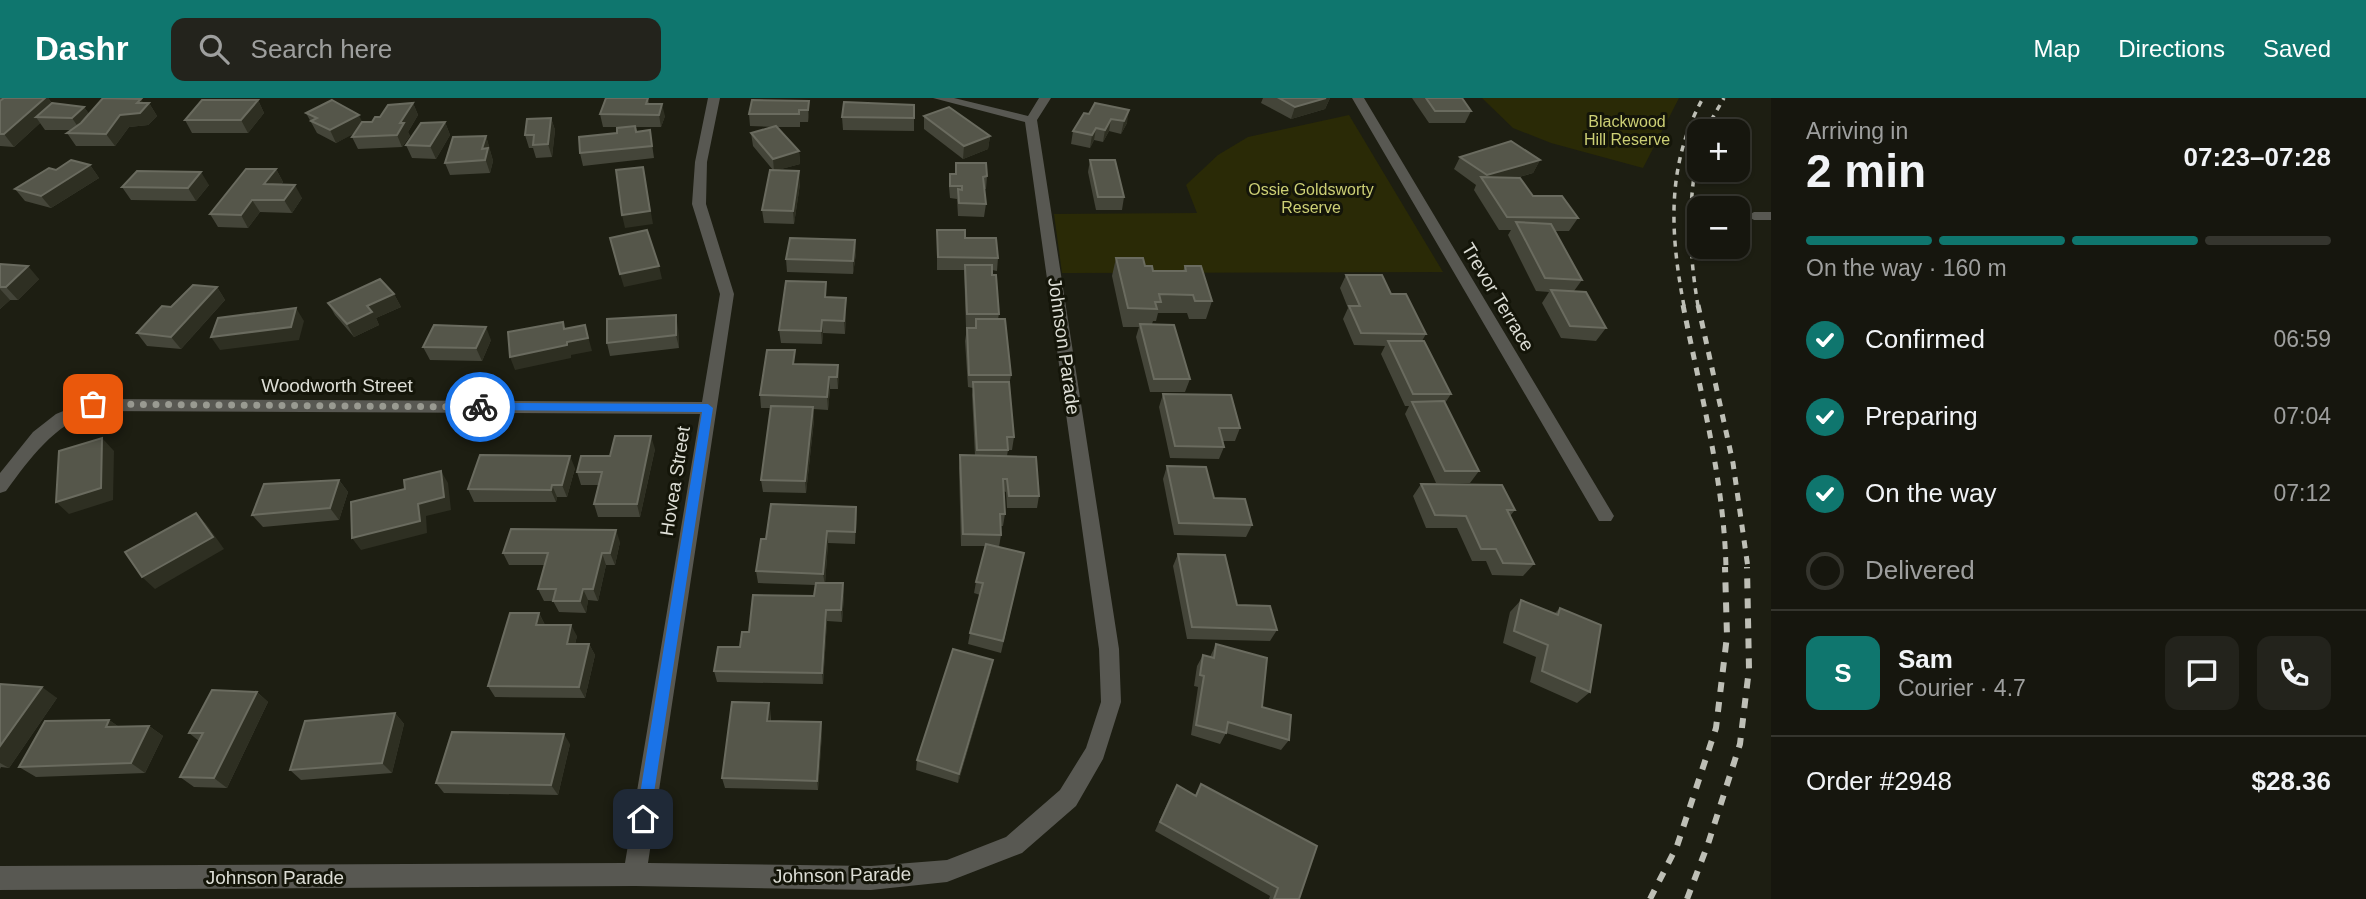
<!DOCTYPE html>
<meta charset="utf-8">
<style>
body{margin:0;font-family:Arial,sans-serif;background:#23231c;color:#f1f3f6;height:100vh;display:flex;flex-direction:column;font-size:26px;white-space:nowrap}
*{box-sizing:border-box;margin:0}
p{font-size:23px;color:#9e9f9e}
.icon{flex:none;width:38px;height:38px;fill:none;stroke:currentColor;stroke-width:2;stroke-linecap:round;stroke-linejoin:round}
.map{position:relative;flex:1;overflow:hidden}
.details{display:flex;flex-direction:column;background:#16160e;width:595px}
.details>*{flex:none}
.buttons{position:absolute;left:1687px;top:21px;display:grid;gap:14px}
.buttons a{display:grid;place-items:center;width:63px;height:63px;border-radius:14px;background:#16160e;box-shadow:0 2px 5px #0004,0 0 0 2px #35352e;font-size:35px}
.pin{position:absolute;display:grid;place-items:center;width:60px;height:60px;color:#fff;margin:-30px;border-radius:14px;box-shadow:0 4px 10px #0006}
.courier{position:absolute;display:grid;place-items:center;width:70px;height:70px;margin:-35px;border:5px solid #1a73e8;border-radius:50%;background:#fff;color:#222;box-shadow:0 2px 9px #0007}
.summary em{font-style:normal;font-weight:700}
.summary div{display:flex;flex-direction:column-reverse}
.summary{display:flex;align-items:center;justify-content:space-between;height:119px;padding:0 35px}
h1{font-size:46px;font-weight:700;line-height:52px}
.bar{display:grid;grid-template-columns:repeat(4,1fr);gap:10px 7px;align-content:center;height:84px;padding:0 35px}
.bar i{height:9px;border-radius:5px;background:#35352e}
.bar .current{background:#0f766e}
.bar p{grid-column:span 4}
.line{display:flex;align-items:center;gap:18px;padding:0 35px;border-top:2px solid #35352e}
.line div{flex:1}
.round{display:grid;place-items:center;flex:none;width:74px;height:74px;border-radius:14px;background:#23231c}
ol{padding:0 35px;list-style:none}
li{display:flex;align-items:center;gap:21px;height:77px}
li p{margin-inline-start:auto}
li .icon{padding:7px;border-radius:50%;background:#0f766e;color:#fff;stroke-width:4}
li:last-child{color:#9e9f9e}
li i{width:38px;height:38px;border:4px solid #35352e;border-radius:50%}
header{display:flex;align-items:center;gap:42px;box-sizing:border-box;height:98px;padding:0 35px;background:#0f766e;color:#fff}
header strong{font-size:33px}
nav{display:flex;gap:38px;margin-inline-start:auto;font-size:24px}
.search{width:490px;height:63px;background:#23231c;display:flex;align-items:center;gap:18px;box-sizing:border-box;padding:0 24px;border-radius:14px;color:#9e9f9e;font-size:26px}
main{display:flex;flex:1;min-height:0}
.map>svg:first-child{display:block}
</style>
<header>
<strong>Dashr</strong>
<div class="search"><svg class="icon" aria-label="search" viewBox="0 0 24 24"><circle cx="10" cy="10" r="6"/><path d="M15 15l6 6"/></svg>Search here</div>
<nav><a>Map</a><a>Directions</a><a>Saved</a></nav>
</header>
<main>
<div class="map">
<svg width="1771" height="801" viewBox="0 0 1771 801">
<rect width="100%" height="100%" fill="#1d1e12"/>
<!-- green -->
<g fill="#2a2a06">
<polygon points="1482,0 1679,0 1643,70 1551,45 1513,30"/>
<polygon points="1349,17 1443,174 1062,175 1054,116 1197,115 1186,87 1218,57 1248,39"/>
</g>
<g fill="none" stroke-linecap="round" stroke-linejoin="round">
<!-- minor -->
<g fill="#585852" fill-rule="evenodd">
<path d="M708,0H720L707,64L706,106L734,196L648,765L871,768L947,762L1006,739L1060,692L1086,650L1101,604L1099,551L1025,24L933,0H954L1028,18L1039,0H1051L1037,22L1119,551L1121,604L1103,661L1076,708L1022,755L1014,758L947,784L871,792L635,788L0,792V768L625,765L700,316L94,313C53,328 31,359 6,393L0,395V375L33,334L56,316L93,301L702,304L720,196L692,106L695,64Z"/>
<polygon points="1352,0 1364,0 1611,413 1614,418 1611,423 1599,423"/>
<polygon points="1771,114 1771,122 1754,122 1747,118 1754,114"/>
</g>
<!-- rail-far2 -->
<g stroke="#bebfb6" stroke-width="3.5" stroke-dasharray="6 6" stroke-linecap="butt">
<polyline points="1705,33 1724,0"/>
<path d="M1684,208C1670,135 1666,67 1703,0"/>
<path d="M1698,208C1689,154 1687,105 1699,51"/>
</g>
<!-- rail-far1 -->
<g stroke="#bebfb6" stroke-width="5" stroke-dasharray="8 8" stroke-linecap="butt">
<path d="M1683,207C1700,293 1724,382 1726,470"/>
<polyline points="1698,207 1733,365 1748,470"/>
</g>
<!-- rail -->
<g stroke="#bebfb6" stroke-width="6" stroke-dasharray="10 10" stroke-linecap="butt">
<polyline points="1650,801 1677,748 1716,630 1727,538 1725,469"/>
<polyline points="1687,801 1708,746 1740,646 1749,571 1747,469"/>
</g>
</g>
<!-- wall -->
<g fill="#444539">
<polygon points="0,0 48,0 52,5 84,9 89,16 144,5 149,5 157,18 148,27 129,29 115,48 76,48 67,35 71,32 45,32 40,25 14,49 0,48"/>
<polygon points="648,0 649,6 665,18 661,29 636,29 637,34 650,32 654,60 583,68 580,55 629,29 603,29 600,16"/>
<polygon points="1263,0 1330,0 1325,11 1291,21 1261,5"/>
<polygon points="1412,0 1462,0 1471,13 1465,25 1429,25"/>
<polygon points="258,2 264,15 248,35 192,35 185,22"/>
<polygon points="809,3 809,15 808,24 800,24 800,29 777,29 799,53 800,66 777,72 800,86 794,126 764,125 762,112 773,72 753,48 751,35 774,29 750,28 749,16"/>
<polygon points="413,5 418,17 408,34 410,38 402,49 358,51 352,39 354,35 336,45 317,35 306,15 362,24 372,24 380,19"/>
<polygon points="1095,5 1127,25 1121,36 1109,33 1103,44 1094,42 1090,50 1071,46 1073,33 1089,16"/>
<polygon points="914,7 914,33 843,32 842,19"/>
<polygon points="924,18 990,38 988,51 963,61 924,31"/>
<polygon points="551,20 555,32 552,59 536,60 533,50 529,50 525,37"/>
<polygon points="445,24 450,37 436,61 412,60 406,47"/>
<polygon points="486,38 493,63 490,75 450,77 445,65"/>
<polygon points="1460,59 1540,62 1533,75 1516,80 1533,98 1578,120 1569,133 1554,133 1582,182 1574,193 1606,230 1596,243 1561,240 1542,205 1549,194 1536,193 1508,137 1511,132 1499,132 1474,92 1476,87 1454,71"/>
<polygon points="1090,62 1124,99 1122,112 1096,112 1088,74"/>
<polygon points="956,65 987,78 986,91 984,91 986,106 984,119 958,118 957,101 950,100 949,89 950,76 955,76"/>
<polygon points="90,67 99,80 51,110 25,103 15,91 56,72"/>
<polygon points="276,71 283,84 281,87 302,100 292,115 260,114 248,130 218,129 210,116"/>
<polygon points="209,87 196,103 131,102 122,89"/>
<polygon points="937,132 965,140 998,160 997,173 992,172 999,216 998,221 1011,277 1009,288 1014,339 1012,352 1008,352 1007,358 1039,398 1037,410 1007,410 1006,394 1003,393 1005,416 1003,428 1001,428 1001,437 999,449 1024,455 1001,555 968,546 970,535 980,497 974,495 976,484 985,448 961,448 959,370 960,357 975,358 972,297 973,290 968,289 965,243 967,230 975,230 975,229 966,229 964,172 937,172"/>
<polygon points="855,142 856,155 853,176 787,174 786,161"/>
<polygon points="1116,160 1145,168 1153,173 1183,173 1185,168 1212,203 1206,221 1189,221 1187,215 1158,215 1156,223 1153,223 1152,226 1190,281 1185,294 1150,294 1136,239 1139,229 1123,229 1112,178"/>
<polygon points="0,166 39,181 18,202 10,202 0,211"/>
<polygon points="1346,177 1391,196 1426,236 1422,243 1451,296 1445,305 1479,373 1470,385 1436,385 1405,316 1409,308 1405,308 1381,256 1385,248 1354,247 1343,221 1348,210 1340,190"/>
<polygon points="217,189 225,202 181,251 147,248 137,235 171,209"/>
<polygon points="394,196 401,209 376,220 379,227 354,239 335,217 328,205"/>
<polygon points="827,199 846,213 845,236 823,235 822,246 781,245 779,232"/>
<polygon points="678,230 679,250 610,258 607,245"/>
<polygon points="491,242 482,263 430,262 423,249"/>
<polygon points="796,266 838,267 838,291 830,291 828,312 813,311 814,322 806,395 763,394 761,382 771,310 761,310 760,297"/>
<polygon points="1163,296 1240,330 1235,343 1223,343 1224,349 1219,361 1170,360 1159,309"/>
<polygon points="655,351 640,419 598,419 594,406 599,387 581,387 577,374 610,358"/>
<polygon points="1167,368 1252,427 1246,439 1174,437 1163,381"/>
<polygon points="575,370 567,399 557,399 556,404 474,404 468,391"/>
<polygon points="339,382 348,394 339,422 263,429 252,417"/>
<polygon points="1421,386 1515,412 1510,418 1534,466 1523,478 1492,477 1486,463 1472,463 1457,430 1426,430 1413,398"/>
<polygon points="856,409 855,446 828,445 825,485 843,485 844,497 842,524 827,523 823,586 717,584 714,573 740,549 749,534 814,498 815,487 758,485 756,473 766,441"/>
<polygon points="620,444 615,467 606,467 598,503 588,502 586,515 559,514 553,503 544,503 538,491 545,467 509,467 503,455"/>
<polygon points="1178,456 1237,507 1277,532 1270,543 1187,541 1173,468"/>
<polygon points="1521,502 1554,516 1560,510 1590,594 1577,605 1530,584 1536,559 1503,545 1510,514"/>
<polygon points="539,515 545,527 577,538 575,546 589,546 595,557 585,600 495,599 488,588"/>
<polygon points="1216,546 1262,609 1289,642 1281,652 1226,635 1220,646 1191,637 1198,589 1194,588 1197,568 1203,557 1210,559"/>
<polygon points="991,573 958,685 916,672 917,662"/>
<polygon points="0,586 57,600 9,670 1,669 0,671"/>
<polygon points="257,594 268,604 227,690 194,689 180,679 199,643 189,635"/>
<polygon points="395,615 404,626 392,675 301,682 290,672"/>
<polygon points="771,616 771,623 821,624 822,635 818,692 725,690 722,680"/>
<polygon points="109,622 119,629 149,628 163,638 145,675 36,679 19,669"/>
<polygon points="570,646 558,697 444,695 436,685"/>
<polygon points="1201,686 1299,801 1269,801 1270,798 1155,733 1171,697 1177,687 1195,697"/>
</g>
<!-- shaded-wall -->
<g fill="#2e2f22">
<polygon points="45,0 48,0 56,11 36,19 40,25 14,49 4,36"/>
<polygon points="1326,0 1330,0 1325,11 1291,21 1295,9"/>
<polygon points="141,1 146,9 149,5 157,18 148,27 129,29 115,48 106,36 120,17 137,5"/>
<polygon points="258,2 264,15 248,35 241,22"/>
<polygon points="809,3 809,15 808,24 808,12"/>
<polygon points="413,5 418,17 408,34 410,38 402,49 397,37 400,25"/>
<polygon points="662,6 665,18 661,29 659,17"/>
<polygon points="84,9 93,21 81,33 72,20"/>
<polygon points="1129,12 1127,25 1121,36 1124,23"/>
<polygon points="359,17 365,30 336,45 330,32"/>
<polygon points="551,20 555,32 552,59 548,46"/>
<polygon points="1111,21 1109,33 1103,44 1105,32"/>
<polygon points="445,24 450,37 436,61 430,48"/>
<polygon points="1096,30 1094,42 1090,50 1092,37"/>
<polygon points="486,38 493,63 490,75 482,51"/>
<polygon points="990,38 988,51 963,61 964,48"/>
<polygon points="799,53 800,66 774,73 773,61"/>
<polygon points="1540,62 1533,75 1486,88 1483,84 1487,77"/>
<polygon points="90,67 99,80 51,110 41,98"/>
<polygon points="643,69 653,126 625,130 622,117"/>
<polygon points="276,71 283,84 272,99 264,86"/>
<polygon points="799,73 800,86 794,126 793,113"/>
<polygon points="201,74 209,87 196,103 188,90"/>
<polygon points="295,87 302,100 292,115 284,102"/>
<polygon points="252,102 260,114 248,130 241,117"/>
<polygon points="855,142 856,155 853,176 853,163"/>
<polygon points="28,168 39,181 18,202 6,189"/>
<polygon points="659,168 662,181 624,189 620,176"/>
<polygon points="217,189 225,202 181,251 171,239"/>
<polygon points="0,191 10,202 0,211"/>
<polygon points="394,196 401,209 376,220 379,227 354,239 347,226 367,208"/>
<polygon points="846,200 846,213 845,236 844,223"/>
<polygon points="296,210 304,223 299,242 220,252 211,239"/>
<polygon points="676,217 678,230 679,250 676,237"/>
<polygon points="822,222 823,235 822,246 821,233"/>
<polygon points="585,227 592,253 571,257 571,260 515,272 510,259 567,244"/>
<polygon points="486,229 491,242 482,263 476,250"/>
<polygon points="838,267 839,280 838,291 837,279"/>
<polygon points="829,279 830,291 828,312 827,299"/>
<polygon points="813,309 814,322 806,395 805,383"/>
<polygon points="651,338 655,351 640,419 637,406"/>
<polygon points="102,340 114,353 113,402 69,416 56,404"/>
<polygon points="570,358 575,370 567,399 562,387"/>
<polygon points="441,373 448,385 451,412 426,418 427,435 361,452 352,440 418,406"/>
<polygon points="339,382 348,394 339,422 330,410"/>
<polygon points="552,387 557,399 556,404 551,392"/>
<polygon points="856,409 857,421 855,446 855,434"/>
<polygon points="196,415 207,427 224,451 155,491 142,479"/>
<polygon points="616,432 620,444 615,467 610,455"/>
<polygon points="827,433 828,445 825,487 823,476"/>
<polygon points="602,455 606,467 598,503 593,491"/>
<polygon points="843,485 844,497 842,524 841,512"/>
<polygon points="583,491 588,502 586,515 580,503"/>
<polygon points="826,512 827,523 823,586 822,575"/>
<polygon points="539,515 545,527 536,527"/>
<polygon points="571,527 577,538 572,557 567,546"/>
<polygon points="589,546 595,557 585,600 579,589"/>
<polygon points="993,562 991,573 958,685 959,676"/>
<polygon points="42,589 57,600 9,670 0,665 0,648"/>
<polygon points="257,594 268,604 227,690 214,680"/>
<polygon points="769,605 771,616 769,633 767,623"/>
<polygon points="395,615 404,626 392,675 382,665"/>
<polygon points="109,622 124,632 106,629"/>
<polygon points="821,624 822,635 818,692 817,683"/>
<polygon points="149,628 163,638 145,675 131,665"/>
<polygon points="564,636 570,646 558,697 551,687"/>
</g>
<!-- building -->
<g fill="#55564a" stroke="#6a6b5f" stroke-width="2">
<polygon points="4,0 45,0 4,36 0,36 0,3"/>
<polygon points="103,0 141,1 137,5 149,5 140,15 120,17 106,36 67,35 81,25"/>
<polygon points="606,0 648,0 646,6 662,6 659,17 600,16"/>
<polygon points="1279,0 1326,0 1295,9"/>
<polygon points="1426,0 1462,0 1471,13 1435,13"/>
<polygon points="202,2 258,2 241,22 185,22"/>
<polygon points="332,2 359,17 330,32 311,23 317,20 306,15"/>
<polygon points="752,2 809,3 808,12 799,12 799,16 749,16"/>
<polygon points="844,4 914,7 914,20 842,19"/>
<polygon points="52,5 84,9 72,20 36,19"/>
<polygon points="413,5 400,25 404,25 397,37 352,39 362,24 372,24 375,19 380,19 388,7"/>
<polygon points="1095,5 1129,12 1124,23 1111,21 1105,32 1096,30 1092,37 1073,33 1084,15 1089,16"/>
<polygon points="949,9 990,38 964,48 924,18"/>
<polygon points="551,20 548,46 533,47 534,37 525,37 527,21"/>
<polygon points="445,24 430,48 406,47 421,25"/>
<polygon points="635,28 636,34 650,32 652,48 580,55 579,39 617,35 617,30"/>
<polygon points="776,28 799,53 773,61 751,35"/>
<polygon points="486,38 482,51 488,50 485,62 445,65 453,39"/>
<polygon points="1511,43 1540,62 1487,77 1460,59"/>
<polygon points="71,62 90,67 41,98 15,91 49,70 56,72"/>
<polygon points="1090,62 1115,62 1124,99 1098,99"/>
<polygon points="956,65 986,65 987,78 983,79 986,106 959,105 958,91 962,92 962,88 950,88 950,76 956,76"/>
<polygon points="643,69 650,113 622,117 616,72"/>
<polygon points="246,71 276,71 264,86 295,87 284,102 252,102 241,117 210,116"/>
<polygon points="770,72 799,73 793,113 762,112"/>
<polygon points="137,73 201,74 188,90 122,89"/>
<polygon points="1481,79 1520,80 1533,98 1562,98 1578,120 1507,119"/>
<polygon points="1516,124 1551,126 1582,182 1545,180"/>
<polygon points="647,132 659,168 620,176 610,140"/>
<polygon points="937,132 965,132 965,140 996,140 998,160 938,159"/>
<polygon points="790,140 855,142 853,163 786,161"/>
<polygon points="1116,160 1143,160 1145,168 1152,168 1153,173 1186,173 1185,168 1201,168 1212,203 1195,203 1193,197 1159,196 1161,204 1155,204 1157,211 1128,210"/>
<polygon points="0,166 28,168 6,189 0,189"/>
<polygon points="965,167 992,167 992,177 996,177 999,216 967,216"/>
<polygon points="1346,177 1382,177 1391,196 1406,196 1426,236 1361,235 1349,208 1360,208"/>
<polygon points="380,181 394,196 367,208 372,214 347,226 328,205"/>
<polygon points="786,183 826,184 825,199 846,200 844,223 822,222 821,233 779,232"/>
<polygon points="193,187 217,189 171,239 137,235 162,208 171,209"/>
<polygon points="1551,192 1586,194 1606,230 1570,228"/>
<polygon points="296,210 291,229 211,239 218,220"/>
<polygon points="676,217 676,237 607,245 607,221"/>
<polygon points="976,221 1005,221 1011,277 969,277 967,230 976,230"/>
<polygon points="563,224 564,231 585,227 588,240 567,244 567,247 510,259 508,234"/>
<polygon points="1140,226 1174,227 1190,281 1154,281"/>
<polygon points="434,227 486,229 476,250 423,249"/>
<polygon points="1388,243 1424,243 1451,296 1413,296"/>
<polygon points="767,252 795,252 793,266 838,267 837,279 829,279 827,299 760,297"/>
<polygon points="973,284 1009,284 1014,339 1007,339 1008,352 977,352"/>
<polygon points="1163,296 1231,297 1240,330 1219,330 1224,349 1175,348"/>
<polygon points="1444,303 1479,373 1445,373 1412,304"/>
<polygon points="771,308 813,309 805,383 761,382"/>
<polygon points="615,338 651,338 637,406 594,406 602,374 577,374 581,358 610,358"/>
<polygon points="102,340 101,390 56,404 59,353"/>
<polygon points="480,357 570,358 562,387 552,387 551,392 468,391"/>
<polygon points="960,357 1036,359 1039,398 1009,398 1007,381 1003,381 1005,416 1000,416 1001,437 963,436"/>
<polygon points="1167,368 1206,369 1214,400 1245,401 1252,427 1179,425"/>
<polygon points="441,373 444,399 418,406 420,423 352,440 351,404 405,391 404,382"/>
<polygon points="339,382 330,410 252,417 264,386"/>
<polygon points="1421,386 1502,387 1515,412 1507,412 1534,466 1503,465 1496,451 1481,451 1466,418 1435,417"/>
<polygon points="771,406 856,409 855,434 827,433 823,476 756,473 761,441 766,441"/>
<polygon points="196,415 213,439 142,479 125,454"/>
<polygon points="511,431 616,432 610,455 602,455 593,491 583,491 580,503 553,503 556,491 538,491 548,455 503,455"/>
<polygon points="986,446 1024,455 1003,543 970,535 983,485 976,484"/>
<polygon points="1178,456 1225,457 1237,507 1270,508 1277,532 1192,529"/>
<polygon points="816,485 843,485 841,512 826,512 822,575 714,573 718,549 740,549 742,534 749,534 753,497 814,498"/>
<polygon points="1521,502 1558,517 1560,510 1601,527 1590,594 1542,573 1548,547 1514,533"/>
<polygon points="510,515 539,515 536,527 571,527 567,546 589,546 579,589 488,588"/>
<polygon points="1216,546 1267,560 1262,609 1291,617 1289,642 1228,624 1226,635 1196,627 1204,578 1200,577 1203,557 1214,560"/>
<polygon points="953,551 993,562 959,676 917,662"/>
<polygon points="0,586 42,589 0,648"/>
<polygon points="212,592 257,594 214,680 180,679 203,635 189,635"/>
<polygon points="732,604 769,605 767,623 821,624 817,683 722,680"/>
<polygon points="395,615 382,665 290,672 305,623"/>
<polygon points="109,622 106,629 149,628 131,665 19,669 45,623"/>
<polygon points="452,634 564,636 551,687 436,685"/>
<polygon points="1201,686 1317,748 1299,801 1274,801 1278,790 1160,724 1177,687 1196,698"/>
</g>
<!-- route -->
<polygon fill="#1a73e8" points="480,305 708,306 713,310 650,721 648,726 643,728 638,726 636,721 702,314 480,312 475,309"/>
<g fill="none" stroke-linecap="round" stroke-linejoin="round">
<!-- done -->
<polyline stroke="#999a91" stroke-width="7" stroke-dasharray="0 12.6" points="93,306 480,309"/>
</g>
<g text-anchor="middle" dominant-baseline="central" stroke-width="6" stroke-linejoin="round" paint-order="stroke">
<!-- far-park labels -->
<g font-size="16" fill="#cccf75" stroke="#141509">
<text x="1627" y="23">Blackwood<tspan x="1627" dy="18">Hill Reserve</tspan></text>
<text x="1311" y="91">Ossie Goldsworty<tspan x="1311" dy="18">Reserve</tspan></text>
</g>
<!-- street labels -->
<g font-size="19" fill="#dcddd5" stroke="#141509">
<text transform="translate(1498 199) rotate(59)">Trevor Terrace</text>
<text transform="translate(1064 248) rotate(82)">Johnson Parade</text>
<text x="337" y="287">Woodworth Street</text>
<text transform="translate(675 383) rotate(-81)">Hovea Street</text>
<text transform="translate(842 777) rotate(-1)">Johnson Parade</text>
<text x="275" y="779">Johnson Parade</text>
</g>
</g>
</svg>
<div class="buttons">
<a>+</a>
<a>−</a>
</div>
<div class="pin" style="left:93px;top:306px;background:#ea580c"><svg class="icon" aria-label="bag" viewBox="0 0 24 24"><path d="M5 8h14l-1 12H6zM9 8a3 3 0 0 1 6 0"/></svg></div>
<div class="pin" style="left:643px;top:721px;background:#1f2937"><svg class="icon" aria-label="home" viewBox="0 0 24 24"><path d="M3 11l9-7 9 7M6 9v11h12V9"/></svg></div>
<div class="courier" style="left:480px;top:309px"><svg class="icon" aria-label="bike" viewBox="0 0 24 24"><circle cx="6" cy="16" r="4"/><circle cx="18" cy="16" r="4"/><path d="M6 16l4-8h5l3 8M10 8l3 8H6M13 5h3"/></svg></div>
</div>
<section class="details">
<div class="summary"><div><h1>2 min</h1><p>Arriving in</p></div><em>07:23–07:28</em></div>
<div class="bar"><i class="current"></i><i class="current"></i><i class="current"></i><i></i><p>On the way · 160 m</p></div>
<ol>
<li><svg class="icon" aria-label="check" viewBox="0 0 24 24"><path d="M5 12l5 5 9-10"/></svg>Confirmed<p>06:59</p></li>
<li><svg class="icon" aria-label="check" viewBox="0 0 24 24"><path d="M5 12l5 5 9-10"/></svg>Preparing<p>07:04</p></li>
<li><svg class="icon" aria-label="check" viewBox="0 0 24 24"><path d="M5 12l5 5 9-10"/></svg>On the way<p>07:12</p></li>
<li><i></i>Delivered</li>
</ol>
<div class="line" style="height:126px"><b class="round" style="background:#0f766e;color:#fff">S</b><div><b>Sam</b><p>Courier · 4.7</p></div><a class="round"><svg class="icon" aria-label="chat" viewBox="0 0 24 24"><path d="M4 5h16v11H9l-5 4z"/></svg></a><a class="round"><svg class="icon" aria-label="phone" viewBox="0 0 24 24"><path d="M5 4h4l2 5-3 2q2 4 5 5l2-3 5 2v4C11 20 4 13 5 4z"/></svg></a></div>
<div class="line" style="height:91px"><div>Order #2948</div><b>$28.36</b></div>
</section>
</main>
